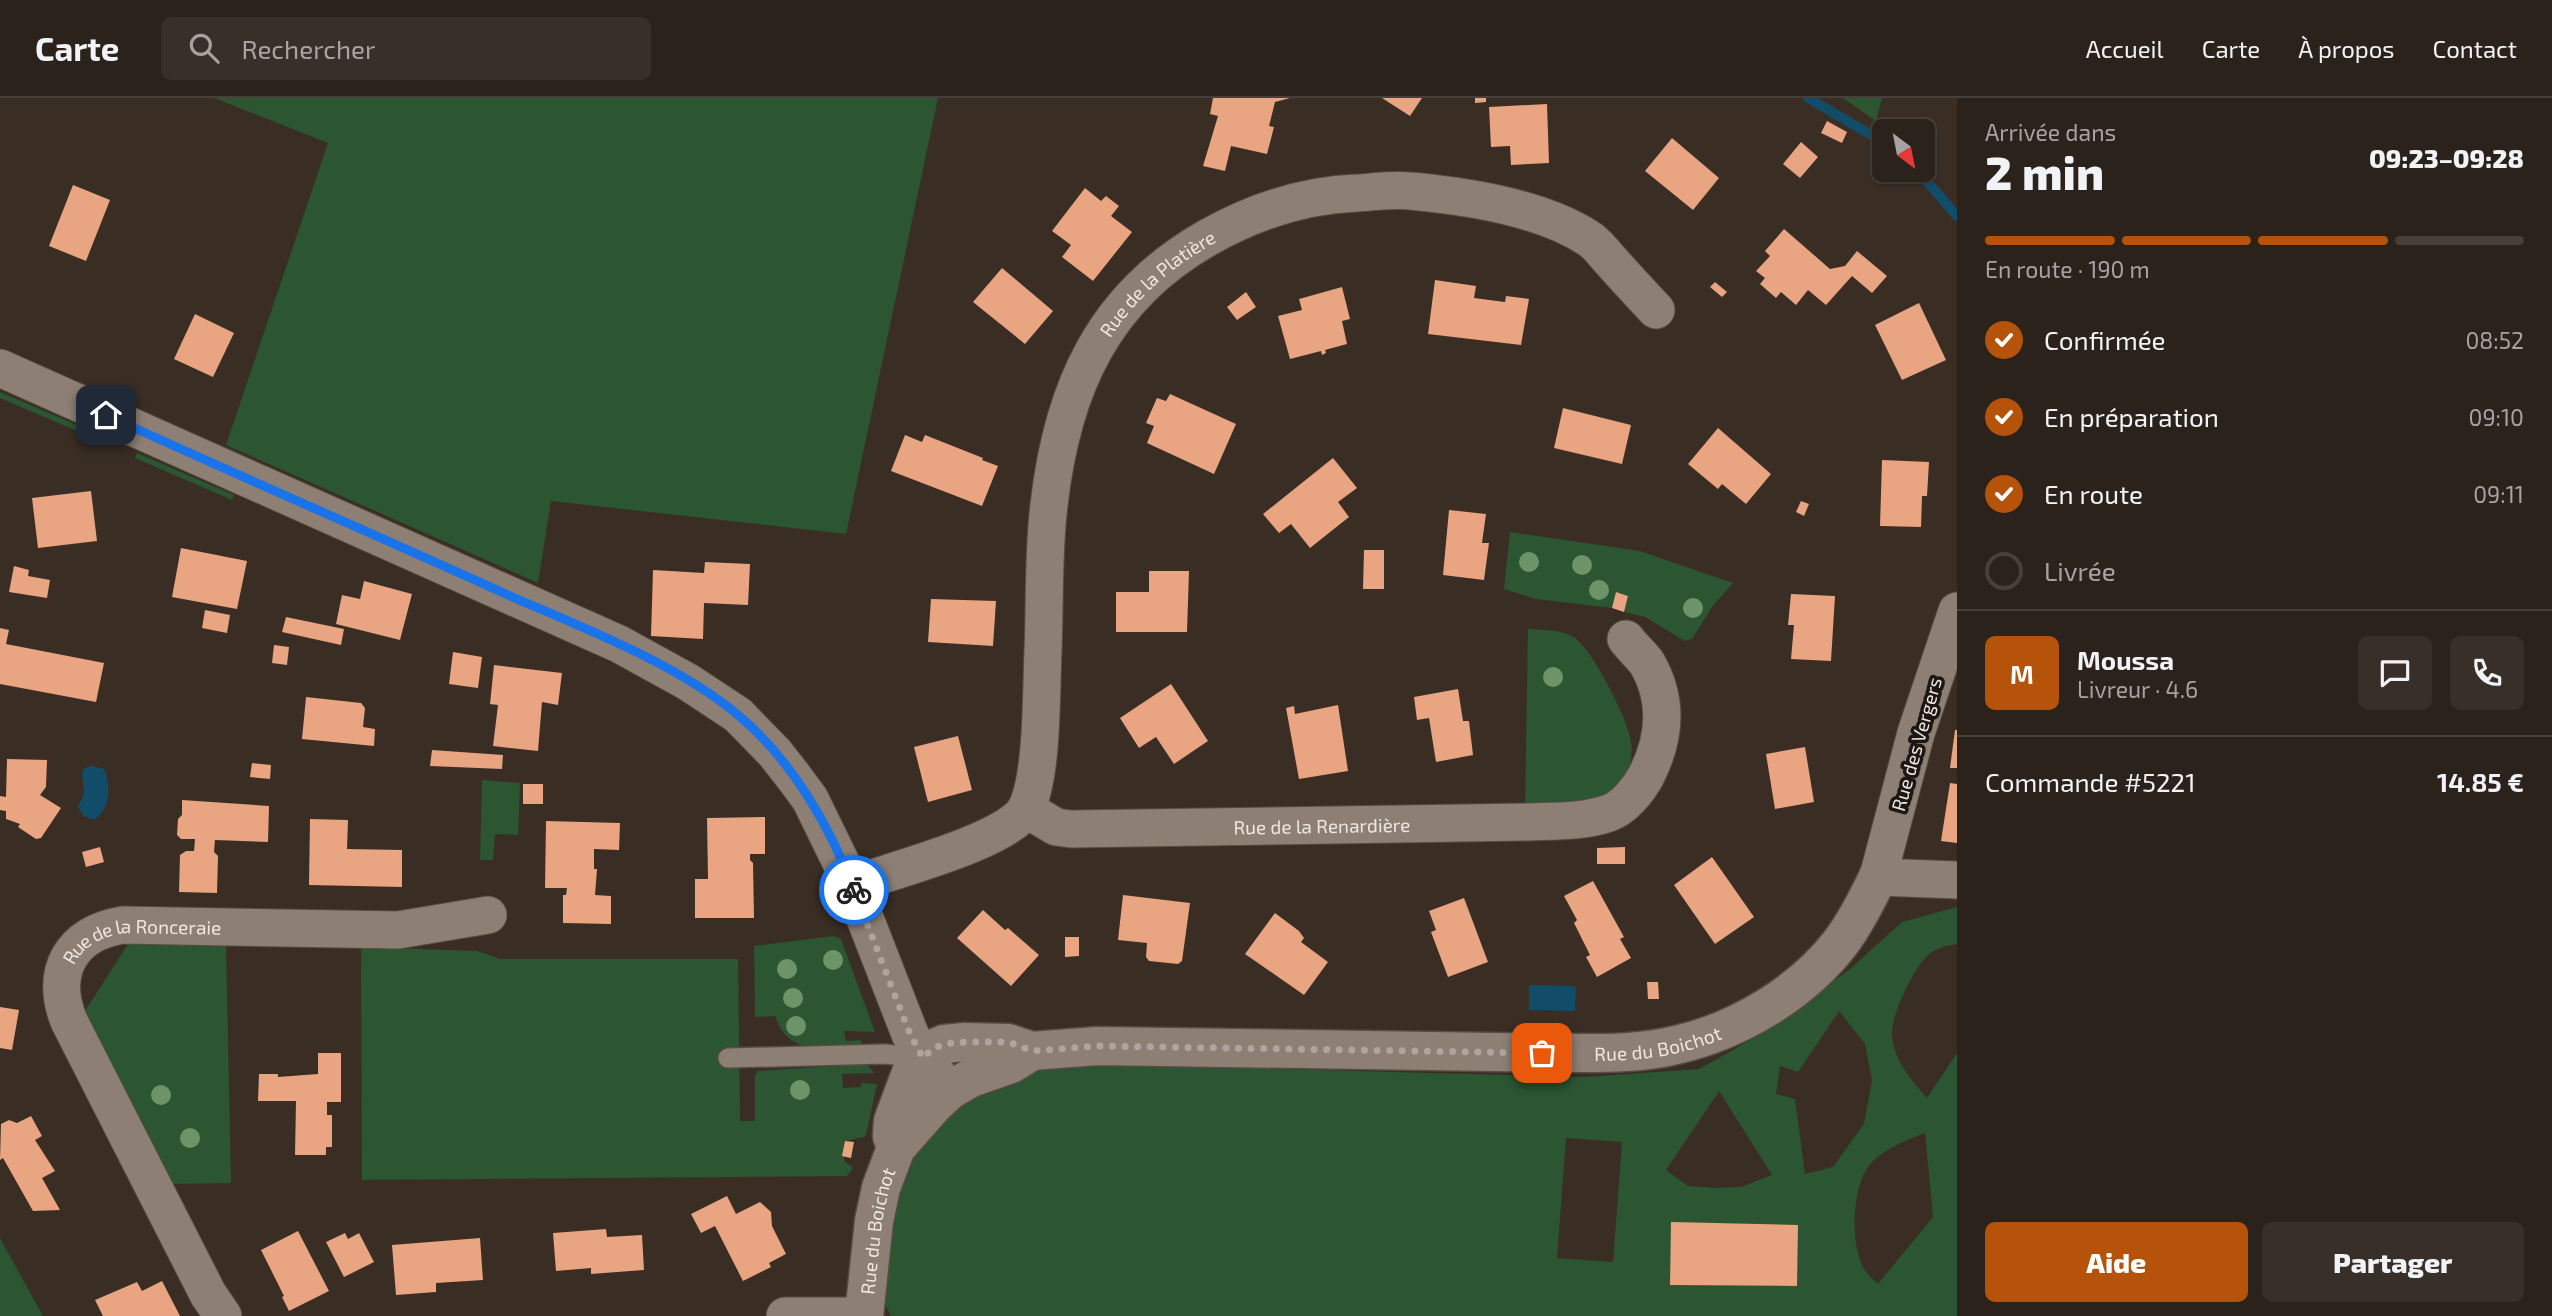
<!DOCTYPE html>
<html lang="fr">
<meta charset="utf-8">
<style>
body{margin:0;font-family:"Exo 2",sans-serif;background:#372f28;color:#f1f3f6;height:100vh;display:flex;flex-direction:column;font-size:26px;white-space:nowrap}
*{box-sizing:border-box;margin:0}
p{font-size:23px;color:#a6a4a3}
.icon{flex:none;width:38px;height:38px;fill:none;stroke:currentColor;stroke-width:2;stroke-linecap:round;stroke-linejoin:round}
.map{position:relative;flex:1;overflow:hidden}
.panel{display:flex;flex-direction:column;background:#2b221b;width:595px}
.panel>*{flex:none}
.needle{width:46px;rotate:148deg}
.tools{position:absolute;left:1872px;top:21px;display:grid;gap:14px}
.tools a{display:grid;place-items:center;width:63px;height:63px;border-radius:10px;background:#2b221b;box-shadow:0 2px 5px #0004,0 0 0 2px #473f3a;font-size:35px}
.pin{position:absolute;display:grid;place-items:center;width:60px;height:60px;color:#fff;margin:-30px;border-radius:14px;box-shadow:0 4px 10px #0006}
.courier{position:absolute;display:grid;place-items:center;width:70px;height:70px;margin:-35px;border:5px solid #1a73e8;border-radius:50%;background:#fff;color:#222;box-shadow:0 2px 9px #0007}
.summary em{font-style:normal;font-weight:800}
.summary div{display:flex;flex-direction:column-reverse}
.summary{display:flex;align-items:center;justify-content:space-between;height:119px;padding:0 28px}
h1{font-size:46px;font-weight:800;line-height:52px}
.bar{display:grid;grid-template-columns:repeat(4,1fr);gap:10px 7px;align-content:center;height:84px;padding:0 28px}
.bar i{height:9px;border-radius:5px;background:#473f3a}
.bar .active{background:#b45309}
.bar p{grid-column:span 4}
.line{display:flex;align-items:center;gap:18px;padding:0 28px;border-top:2px solid #473f3a}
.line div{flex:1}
.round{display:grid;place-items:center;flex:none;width:74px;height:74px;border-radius:10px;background:#372f28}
ol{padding:0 28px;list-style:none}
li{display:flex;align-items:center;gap:21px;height:77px}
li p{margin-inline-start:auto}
li .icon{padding:7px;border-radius:50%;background:#b45309;color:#fff;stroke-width:4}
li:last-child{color:#a6a4a3}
li i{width:38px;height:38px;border:4px solid #473f3a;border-radius:50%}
.primary-button{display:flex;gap:14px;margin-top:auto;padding:14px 28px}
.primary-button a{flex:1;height:80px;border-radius:10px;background:#b45309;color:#fff;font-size:28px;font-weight:800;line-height:80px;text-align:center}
.primary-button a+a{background:#372f28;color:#f1f3f6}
header{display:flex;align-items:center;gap:42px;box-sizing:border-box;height:98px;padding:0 35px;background:#2b221b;border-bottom:2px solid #473f3a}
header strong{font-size:33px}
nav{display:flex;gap:38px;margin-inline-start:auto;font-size:24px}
.search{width:490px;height:63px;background:#372f28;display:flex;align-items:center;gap:18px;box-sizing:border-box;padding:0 24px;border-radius:10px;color:#a6a4a3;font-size:26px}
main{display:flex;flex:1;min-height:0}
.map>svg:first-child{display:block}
</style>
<header>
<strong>Carte</strong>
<div class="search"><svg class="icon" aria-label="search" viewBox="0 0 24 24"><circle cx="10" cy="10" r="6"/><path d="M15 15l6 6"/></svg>Rechercher</div>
<nav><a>Accueil</a><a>Carte</a><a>À propos</a><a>Contact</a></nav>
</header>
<main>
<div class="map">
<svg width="1957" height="1218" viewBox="0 0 1957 1218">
<rect width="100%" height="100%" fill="#392d24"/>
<!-- green -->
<g fill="#2b5631" fill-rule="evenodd">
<polygon points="214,0 938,0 846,436 551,403 538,485 226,347 328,45"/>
<polygon points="1843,0 1882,0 1876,23"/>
<polygon points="0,294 107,340 105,345 0,300"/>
<polygon points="137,355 234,397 232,402 135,360"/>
<polygon points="1510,434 1640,453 1733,485 1712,509 1692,541 1685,543 1645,519 1624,514 1628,498 1617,494 1612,510 1536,501 1504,491"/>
<path d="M1528,531C1544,532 1561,531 1575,540C1593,553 1628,621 1631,643C1634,661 1628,680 1614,692C1594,708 1551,707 1525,710Z"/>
<polygon points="482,682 520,685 518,737 495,736 493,762 480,762"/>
<path d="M1957,809V846C1947,848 1935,850 1927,858C1913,872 1890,919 1892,938C1894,962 1912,983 1927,1000L1957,955V1218H891L883,1203L887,1128L915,1055L958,1004L1009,978L1082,966L1584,979L1699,971L1770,931L1850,871L1902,824ZM1839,913L1865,946L1872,982L1864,1026L1833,1069L1805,1076L1795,1001L1776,996L1780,968L1798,974ZM1719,993L1772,1077L1741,1089L1717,1090L1688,1088L1666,1072ZM1925,1035L1933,1119L1878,1186C1874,1182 1869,1178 1866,1174C1849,1150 1851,1086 1872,1064C1887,1050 1906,1042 1925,1035ZM1566,1040L1622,1044L1613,1164L1557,1160Z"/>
<path d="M833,838L841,841L875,934L844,933L846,943L861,942L862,947C827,949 789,960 775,918L755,919L754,848Z"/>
<polygon points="130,843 226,847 231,1085 171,1086 83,916"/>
<polygon points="361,849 477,853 501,861 738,861 740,1023 755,1023 755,978 758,973 867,966 874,975 842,976 843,990 861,989 861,985 877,986 866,1037 864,1039 845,1043 844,1063 853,1070 847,1078 362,1082"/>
<polygon points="0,1140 43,1218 0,1218"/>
</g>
<!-- water -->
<g fill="#114d69">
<path d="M92,668L104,671C111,689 111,710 94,722L84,718L78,709L84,696L82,674L86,669Z"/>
<polygon points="1529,887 1576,888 1575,913 1529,912"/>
</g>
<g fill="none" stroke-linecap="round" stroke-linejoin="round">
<!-- stream -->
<g stroke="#114d69" stroke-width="10">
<polyline points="1808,0 1885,45"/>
<polyline points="1917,72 1957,118"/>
</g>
</g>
<!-- building -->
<g fill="#e9a482">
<polygon points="1213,0 1290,0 1275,4 1269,28 1274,29 1267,56 1231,48 1225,73 1203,68 1218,18 1210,16"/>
<polygon points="1382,0 1422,0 1410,18"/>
<polygon points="1475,0 1486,0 1486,4 1475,5"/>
<polygon points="1547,6 1549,65 1511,67 1510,48 1491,49 1489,9"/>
<polygon points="1827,23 1847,34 1842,45 1821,35"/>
<polygon points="1672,40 1719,80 1693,112 1645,73"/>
<polygon points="1801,44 1818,59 1800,80 1783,66"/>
<polygon points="73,87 110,102 86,163 49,148"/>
<polygon points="1085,90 1101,103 1106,98 1119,108 1111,118 1132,134 1093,183 1062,159 1071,147 1052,133"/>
<polygon points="1784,131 1830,171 1845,168 1857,153 1887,178 1872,195 1852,178 1826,207 1808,192 1796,207 1781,194 1776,200 1760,186 1765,180 1756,173 1770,158 1765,153"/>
<polygon points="1002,170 1053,213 1025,246 973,204"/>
<polygon points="1435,182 1476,188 1474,200 1505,204 1506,198 1529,201 1521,247 1428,236"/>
<polygon points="1715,184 1727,194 1722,199 1710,189"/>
<polygon points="1342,189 1350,221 1342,223 1347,246 1325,252 1326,255 1322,257 1321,253 1290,261 1278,218 1302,212 1299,201"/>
<polygon points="1246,194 1256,209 1237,222 1227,209"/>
<polygon points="1919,205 1946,262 1902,282 1875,227"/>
<polygon points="195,216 234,235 213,279 174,261"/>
<polygon points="1170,296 1236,326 1214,376 1147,345 1154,328 1146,325 1157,300 1166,303"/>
<polygon points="1563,310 1631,327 1622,366 1554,350"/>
<polygon points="1718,330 1771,376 1746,406 1722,386 1718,391 1688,366"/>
<polygon points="905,337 922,344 925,337 983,360 982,362 998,368 982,408 891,373"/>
<polygon points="1333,360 1357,390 1338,404 1349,419 1310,450 1291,426 1279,435 1263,416"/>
<polygon points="1882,362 1929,364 1927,398 1922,398 1921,429 1880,428"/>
<polygon points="91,393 97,443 38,450 32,400"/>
<polygon points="1801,403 1809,406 1804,418 1796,414"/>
<polygon points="1449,412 1486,416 1482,445 1489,445 1484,482 1443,477"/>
<polygon points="181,450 247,463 237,511 172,499"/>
<polygon points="1364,452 1384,452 1384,491 1363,491"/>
<polygon points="705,464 750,466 748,507 704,505 703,541 651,538 653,472 704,475"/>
<polygon points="14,468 29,472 28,478 50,482 47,500 9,494"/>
<polygon points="1149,473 1189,473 1187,534 1116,534 1116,494 1149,494"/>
<polygon points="364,483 412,496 400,542 336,526 342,497 360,501"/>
<polygon points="1616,494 1628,498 1624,514 1612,510"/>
<polygon points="1791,496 1835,498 1831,563 1791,561 1794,527 1788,527"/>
<polygon points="931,501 996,503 993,548 928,544"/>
<polygon points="205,512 230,517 227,535 202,530"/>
<polygon points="286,519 344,531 341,547 282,534"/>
<polygon points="0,530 9,532 6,546 104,565 96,604 0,586"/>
<polygon points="274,547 289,549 287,567 272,565"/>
<polygon points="453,554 482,559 478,590 449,586"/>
<polygon points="494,567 562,575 558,607 542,604 538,653 493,648 498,607 490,606"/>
<polygon points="1171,586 1208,643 1174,666 1156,639 1139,650 1120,620"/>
<polygon points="1458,591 1463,623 1469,623 1473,657 1436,664 1429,620 1417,622 1414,599"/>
<polygon points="306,599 361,605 365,610 363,629 375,631 374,648 302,641"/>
<polygon points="1338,607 1348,673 1299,681 1286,610 1294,608 1295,616"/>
<polygon points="1955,632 1957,632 1957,670 1950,670"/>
<polygon points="958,638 972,692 928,704 914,649"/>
<polygon points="1805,649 1814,704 1775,711 1766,656"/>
<polygon points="432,652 503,657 502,671 430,668"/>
<polygon points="7,661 47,662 46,689 40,697 61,710 41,740 36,741 18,729 20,726 6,721 6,713 0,712 0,698 6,699"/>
<polygon points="252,665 271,667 270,681 250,679"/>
<polygon points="1950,685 1957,686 1957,745 1941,743"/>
<rect x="523" y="686" width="20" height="20"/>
<polygon points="182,702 269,708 268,744 215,742 214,754 218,758 217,795 179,794 180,757 186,753 194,753 195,741 181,741 177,737 178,721 182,717"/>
<polygon points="765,719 765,756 750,756 750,762 753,765 754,820 695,820 695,781 708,781 707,720"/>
<polygon points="310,721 348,722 347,751 402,752 402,789 309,787"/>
<polygon points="546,723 620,725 619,752 594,751 594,771 597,771 595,797 611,798 611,826 563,825 563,797 566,797 567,790 545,790"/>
<polygon points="100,749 104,764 86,769 82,754"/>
<polygon points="1625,749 1625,766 1597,766 1597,750"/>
<polygon points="1712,759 1754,819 1715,846 1674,787"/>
<polygon points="1593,783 1624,839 1620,841 1631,860 1597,879 1586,859 1590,857 1574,825 1577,822 1564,798"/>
<polygon points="1123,797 1190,805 1182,863 1178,866 1149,863 1146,859 1147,845 1118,842"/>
<polygon points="1464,800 1488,864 1448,879 1431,834 1436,832 1429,813"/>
<polygon points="983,812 1005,832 1008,830 1039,857 1011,888 957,840"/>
<polygon points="1275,815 1299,833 1304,840 1301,844 1328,864 1304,897 1245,856"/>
<polygon points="1065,839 1079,839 1079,858 1065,859"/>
<polygon points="1647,884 1658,884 1659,901 1648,901"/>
<polygon points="0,909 19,912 12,952 0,950"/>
<polygon points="318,955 341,955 341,1004 327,1004 327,1017 332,1017 332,1049 326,1049 326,1057 295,1057 296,1003 258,1003 259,976 278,976 278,979 318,976"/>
<polygon points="31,1018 42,1038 35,1042 55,1073 42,1080 60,1112 33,1113 3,1060 0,1062 1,1026 9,1022 17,1025"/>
<polygon points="845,1043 854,1044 851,1060 842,1058"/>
<polygon points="727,1098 736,1116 760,1104 771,1114 772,1128 786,1156 769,1165 771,1169 743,1183 715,1128 701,1135 691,1116"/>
<polygon points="1671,1124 1798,1127 1797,1188 1670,1187"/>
<polygon points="606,1131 607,1139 642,1137 644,1172 591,1176 591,1170 556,1173 553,1135"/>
<polygon points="298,1133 329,1193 289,1213 282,1199 284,1198 261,1152"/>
<polygon points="345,1135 348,1141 359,1135 374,1164 344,1179 326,1144"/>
<polygon points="480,1140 483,1182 436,1185 436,1194 396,1197 392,1147"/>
<polygon points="162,1183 180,1218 103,1218 95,1202 137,1184 142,1193"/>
</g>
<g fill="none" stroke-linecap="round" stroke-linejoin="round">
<!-- service casing -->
<g stroke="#564c44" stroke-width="22">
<polyline id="service" points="728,960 885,956 923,960"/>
</g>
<!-- minor casing -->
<g stroke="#564c44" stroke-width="39">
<g id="minor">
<polyline points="0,270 619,546 688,584 738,617 775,655 793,678 810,701 852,787 910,936 923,960 950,992"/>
<polyline points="1957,513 1916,635 1878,779 1957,782"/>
<path id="s1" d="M1026,711L1056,729L1071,731L1529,724C1555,723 1584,724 1609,715C1624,710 1639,691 1646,678C1665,641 1669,603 1647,565C1641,557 1632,549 1626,541"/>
<path id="s2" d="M852,787C889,773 1009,743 1026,711C1043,677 1041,593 1043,553C1045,505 1043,455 1049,407C1062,292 1102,200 1207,140C1253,114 1303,97 1357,95C1374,94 1393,91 1410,93C1466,98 1540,109 1588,140C1597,145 1604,156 1611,163C1626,180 1641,196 1656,212"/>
<path id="s3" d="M223,1218L208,1196L69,923C49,874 71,835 123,827L398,832L488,817"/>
<polyline points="785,1218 862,1218"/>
</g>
</g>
<!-- tertiary casing -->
<g stroke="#564c44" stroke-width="41">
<g id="tertiary">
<path id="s4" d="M896,1050L892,1038L893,1023L903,996L911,975L932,951L944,946L965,944L1008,945L1032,953L1097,948L1564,955C1601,955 1640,956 1676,947C1738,933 1802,895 1841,844C1856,824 1867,802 1878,779"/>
<path id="s5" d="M864,1218L874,1123L881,1090L896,1050L933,1008L950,992L971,980L1011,966L1032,953"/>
</g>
</g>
<!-- service -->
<use href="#service" stroke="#8d7f74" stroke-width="19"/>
<!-- minor -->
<use href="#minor" stroke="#8d7f74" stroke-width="37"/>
<!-- tertiary -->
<use href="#tertiary" stroke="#8d7f74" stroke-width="38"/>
</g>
<!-- trees -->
<g fill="#6d9369">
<circle cx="1529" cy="464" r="10"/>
<circle cx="1582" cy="467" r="10"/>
<circle cx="1599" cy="492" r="10"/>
<circle cx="1693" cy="510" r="10"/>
<circle cx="1553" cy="579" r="10"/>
<circle cx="833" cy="862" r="10"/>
<circle cx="787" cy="871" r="10"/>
<circle cx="793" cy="900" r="10"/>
<circle cx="796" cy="928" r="10"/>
<circle cx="800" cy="992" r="10"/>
<circle cx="161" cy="997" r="10"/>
<circle cx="190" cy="1040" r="10"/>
</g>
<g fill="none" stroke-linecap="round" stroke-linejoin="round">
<!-- done -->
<polyline stroke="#afa59e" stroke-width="7" stroke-dasharray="0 12.6" points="854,792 910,936 923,960 932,951 944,946 965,944 1009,944 1032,953 1097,948 1542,955"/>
<!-- route -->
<path stroke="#1a73e8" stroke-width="9" d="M106,317C239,378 374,436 508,497C581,529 676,565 738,617C791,661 830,728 854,792"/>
</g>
<g text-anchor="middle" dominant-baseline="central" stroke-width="7" stroke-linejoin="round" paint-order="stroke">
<!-- street labels -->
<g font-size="19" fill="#eee6e0" stroke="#1c1713">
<text stroke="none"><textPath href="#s2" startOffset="754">Rue de la Platière</textPath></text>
<text transform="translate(1916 646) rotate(-74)">Rue des Vergers</text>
<text stroke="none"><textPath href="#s1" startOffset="301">Rue de la Renardière</textPath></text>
<text stroke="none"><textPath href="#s3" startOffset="478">Rue de la Ronceraie</textPath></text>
<text stroke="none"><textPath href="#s4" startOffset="840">Rue du Boichot</textPath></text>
<text stroke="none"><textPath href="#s5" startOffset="86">Rue du Boichot</textPath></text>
</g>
</g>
</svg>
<div class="tools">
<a><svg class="needle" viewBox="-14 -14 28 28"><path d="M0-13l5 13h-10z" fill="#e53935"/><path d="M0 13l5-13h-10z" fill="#a6a4a3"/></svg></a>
</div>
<div class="pin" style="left:1542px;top:955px;background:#ea580c"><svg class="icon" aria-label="bag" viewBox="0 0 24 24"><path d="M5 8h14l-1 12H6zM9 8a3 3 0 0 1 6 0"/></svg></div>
<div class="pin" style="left:106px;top:317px;background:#1f2937"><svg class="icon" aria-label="home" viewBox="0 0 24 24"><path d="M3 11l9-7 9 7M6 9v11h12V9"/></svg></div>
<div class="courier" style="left:854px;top:792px"><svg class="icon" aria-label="bike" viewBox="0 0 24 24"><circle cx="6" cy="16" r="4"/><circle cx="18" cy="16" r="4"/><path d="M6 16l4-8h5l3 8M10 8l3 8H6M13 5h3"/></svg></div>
</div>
<section class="panel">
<div class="summary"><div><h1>2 min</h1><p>Arrivée dans</p></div><em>09:23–09:28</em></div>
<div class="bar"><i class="active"></i><i class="active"></i><i class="active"></i><i></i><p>En route · 190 m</p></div>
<ol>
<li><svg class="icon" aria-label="check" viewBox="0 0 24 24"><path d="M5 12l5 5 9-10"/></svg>Confirmée<p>08:52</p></li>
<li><svg class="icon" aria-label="check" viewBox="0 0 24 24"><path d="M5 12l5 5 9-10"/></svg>En préparation<p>09:10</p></li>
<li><svg class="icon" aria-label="check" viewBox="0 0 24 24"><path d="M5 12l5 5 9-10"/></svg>En route<p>09:11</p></li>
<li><i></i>Livrée</li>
</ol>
<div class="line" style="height:126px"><b class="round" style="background:#b45309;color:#fff">M</b><div><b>Moussa</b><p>Livreur · 4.6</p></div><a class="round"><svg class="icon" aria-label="chat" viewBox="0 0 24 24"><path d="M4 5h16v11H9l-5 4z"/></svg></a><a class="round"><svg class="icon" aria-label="phone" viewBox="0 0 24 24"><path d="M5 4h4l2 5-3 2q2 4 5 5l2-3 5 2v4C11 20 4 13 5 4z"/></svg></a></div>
<div class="line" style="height:91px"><div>Commande #5221</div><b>14.85 €</b></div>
<div class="primary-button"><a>Aide</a><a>Partager</a></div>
</section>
</main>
